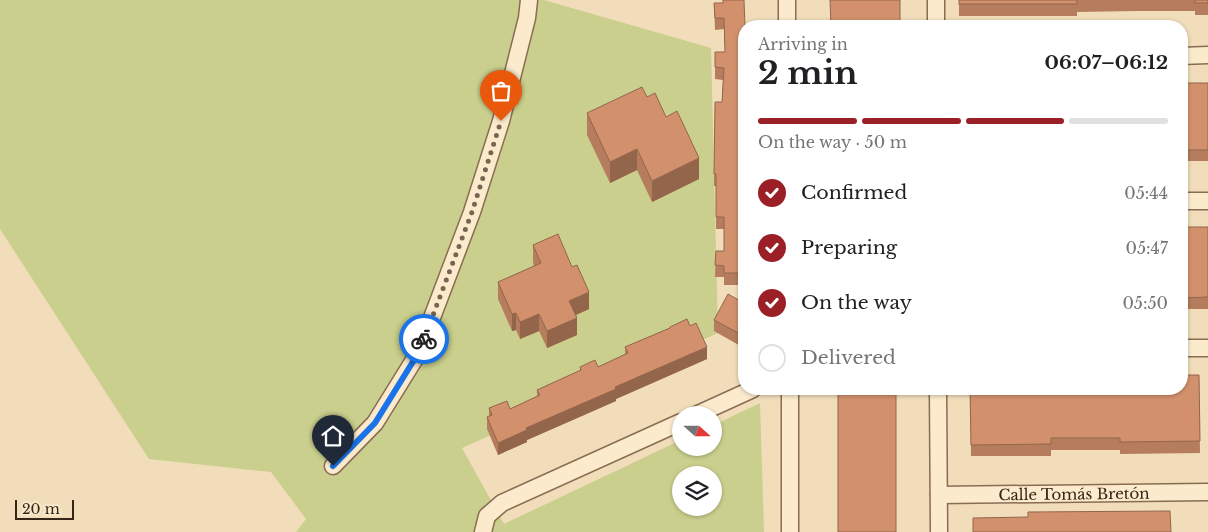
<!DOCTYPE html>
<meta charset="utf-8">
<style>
body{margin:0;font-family:"Libre Baskerville",serif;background:#f6f6f6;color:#202124;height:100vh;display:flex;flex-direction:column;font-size:19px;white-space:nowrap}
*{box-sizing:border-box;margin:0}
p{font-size:16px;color:#757577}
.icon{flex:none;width:28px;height:28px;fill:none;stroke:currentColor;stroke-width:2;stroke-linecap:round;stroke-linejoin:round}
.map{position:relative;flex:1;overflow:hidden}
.panel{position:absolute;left:738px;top:20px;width:450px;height:375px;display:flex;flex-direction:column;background:#fff;border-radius:20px;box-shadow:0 1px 4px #0004}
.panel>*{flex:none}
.needle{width:32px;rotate:111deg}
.fabs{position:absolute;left:672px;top:406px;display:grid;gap:10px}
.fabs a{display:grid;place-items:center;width:50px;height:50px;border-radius:50%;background:#fff;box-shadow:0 1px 4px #0004;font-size:25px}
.scale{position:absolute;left:15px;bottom:12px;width:59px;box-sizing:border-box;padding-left:5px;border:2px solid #352519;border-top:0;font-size:14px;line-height:18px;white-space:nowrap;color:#352519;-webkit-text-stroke:4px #f8e8c9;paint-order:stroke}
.pin{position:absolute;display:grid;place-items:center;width:42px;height:42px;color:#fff;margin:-51px -21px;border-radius:50% 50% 50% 0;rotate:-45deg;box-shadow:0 0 5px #0007}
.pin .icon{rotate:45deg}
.courier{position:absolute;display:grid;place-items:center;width:50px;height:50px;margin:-25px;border:4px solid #1a73e8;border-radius:50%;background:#fff;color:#222;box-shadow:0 1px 6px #0007}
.head em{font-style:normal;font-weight:700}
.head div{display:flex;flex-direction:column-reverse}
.head{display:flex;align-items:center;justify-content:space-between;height:85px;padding:0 20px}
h1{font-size:32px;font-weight:700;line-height:38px}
.bar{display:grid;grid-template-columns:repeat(4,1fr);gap:8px 5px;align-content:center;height:60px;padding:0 20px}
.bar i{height:6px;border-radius:4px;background:#e0e0e0}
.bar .active{background:#9b1f26}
.bar p{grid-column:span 4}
ol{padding:0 20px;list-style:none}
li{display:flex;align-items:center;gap:15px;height:55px}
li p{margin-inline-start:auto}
li .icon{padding:5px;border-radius:50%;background:#9b1f26;color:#fff;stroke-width:4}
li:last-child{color:#757577}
li i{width:28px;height:28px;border:2px solid #e0e0e0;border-radius:50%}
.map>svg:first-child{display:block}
</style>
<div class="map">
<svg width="1208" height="532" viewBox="0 0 1208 532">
<rect width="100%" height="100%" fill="#f1ddb9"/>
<!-- green -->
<path fill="#cacf8d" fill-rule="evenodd" d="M0,0H544L711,48L718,333L462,448L504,524L681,440V448H714V425L760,403L764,532H296L306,519L271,472L149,459L0,229ZM681,475H714V508H681Z"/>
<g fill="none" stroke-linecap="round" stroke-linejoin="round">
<!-- minor casing -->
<g stroke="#886c53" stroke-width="19">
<g id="minor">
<polyline points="787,0 787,26"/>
<polyline points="936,0 936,26"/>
<polyline points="1181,56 1208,55"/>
<polyline points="1181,201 1208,201"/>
<polyline points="1181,348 1208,348"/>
<polyline points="790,389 790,532"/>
<polyline points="938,389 939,532"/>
<polyline points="696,415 753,389"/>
<polyline points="333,466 375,423 419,352 472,212 501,121 527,18 529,0"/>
<path id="s1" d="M939,495L1208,492"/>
<polyline points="483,532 487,516 502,503 681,422"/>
</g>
</g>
<!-- minor -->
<use href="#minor" stroke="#fbebcc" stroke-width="16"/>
</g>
<!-- wall -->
<g fill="#b57d5d">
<polygon points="959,0 1208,0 1208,15 1195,15 1195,11 1136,11 1077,12 1077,16 959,16"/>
<polygon points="714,3 723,3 744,26 744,285 724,285 724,277 715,277 716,251 724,251 724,229 716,229 716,186 714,186 715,102 722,102 723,80 715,79 715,52 725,52 724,29 715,30"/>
<rect x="1181" y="83" width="27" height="78"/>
<polygon points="647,97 666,117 699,179 652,202 637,170 610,183 587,135 587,113"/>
<rect x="1181" y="227" width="27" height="82"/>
<polygon points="533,245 589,309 576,315 577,335 547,348 539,331 520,339 516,330 512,331 498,299 498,282 534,266 533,262"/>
<polygon points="744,303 744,348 714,331 714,320"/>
<polygon points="670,327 707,359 616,399 616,401 527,440 527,442 498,455 487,429 487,417 489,416 489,408 510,409 537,396 537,390 580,371 580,367 598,367 625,354 625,347 670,328"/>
<polygon points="1199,375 1200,453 1120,454 1120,450 1051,450 1051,456 971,456 970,389"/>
</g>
<!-- shaded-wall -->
<g fill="#93664c">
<polygon points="637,149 637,170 610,183 610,162"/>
<polygon points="699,158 699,179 652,202 652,181"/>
<polygon points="589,292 589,309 569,318 569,301"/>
<polygon points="516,313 516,330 512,331 512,314"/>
<polygon points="539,314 539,331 520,339 520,322"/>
<polygon points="577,318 577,335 547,348 547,331"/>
<polygon points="707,347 707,359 616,399 616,401 527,440 527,442 498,455 498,443 526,428 615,387"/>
</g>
<!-- building -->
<g fill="#d2916c" stroke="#93664c">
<polygon points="723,0 744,0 745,26 744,26 744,273 724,273 724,266 715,265 716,251 724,251 724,217 716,217 716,174 714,174 715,102 722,102 724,68 715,67 715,52 725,52 724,18 715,18 714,3 723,3"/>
<polygon points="830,0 900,0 900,26 831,26"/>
<rect x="959" y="0" width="118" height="4"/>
<rect x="1195" y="0" width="13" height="3"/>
<rect x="1181" y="83" width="27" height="67"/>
<polygon points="642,87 647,97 655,93 666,117 677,111 699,158 652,181 637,149 610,162 587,113"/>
<polygon points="1181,227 1208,227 1208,297 1181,298"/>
<polygon points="558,234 572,267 577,265 589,292 569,301 577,318 547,331 539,314 520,322 516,313 512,314 498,282 541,263 533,245"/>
<polygon points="728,294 744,303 744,336 714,320"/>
<polygon points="687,319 690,326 696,323 707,347 615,387 616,389 526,428 527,430 498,443 487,417 492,415 489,408 507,401 510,409 540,395 537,390 581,370 580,367 595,360 598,367 628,353 625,347 670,328 670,327"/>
<polygon points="1181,375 1199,375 1200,441 1120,442 1120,438 1051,438 1051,444 971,445 970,389 1181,389"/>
<rect x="838" y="389" width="58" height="143"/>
<polygon points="1170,511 1171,532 973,532 973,518 1028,517 1028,512"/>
</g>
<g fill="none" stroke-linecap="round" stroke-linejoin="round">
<!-- done -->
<polyline stroke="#776551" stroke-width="5" stroke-dasharray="0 9" points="424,339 472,212 501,121"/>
<!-- route -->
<polyline stroke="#1a73e8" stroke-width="6" points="333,466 375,423 419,352 424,339"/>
</g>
<g text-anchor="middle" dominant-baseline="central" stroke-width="4" stroke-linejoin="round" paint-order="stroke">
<!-- street labels -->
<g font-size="15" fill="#352519" stroke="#f8e8c9">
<text stroke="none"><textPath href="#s1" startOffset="135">Calle Tomás Bretón</textPath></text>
</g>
</g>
</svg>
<div class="fabs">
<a><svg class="needle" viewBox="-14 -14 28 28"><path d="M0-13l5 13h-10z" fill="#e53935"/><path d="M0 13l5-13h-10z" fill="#757577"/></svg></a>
<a><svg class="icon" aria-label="layers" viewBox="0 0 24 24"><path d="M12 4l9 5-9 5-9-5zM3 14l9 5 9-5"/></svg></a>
</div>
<div class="scale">20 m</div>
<div class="pin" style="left:501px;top:121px;background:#ea580c"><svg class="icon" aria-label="bag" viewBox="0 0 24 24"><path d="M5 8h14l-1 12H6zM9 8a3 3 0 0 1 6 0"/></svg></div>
<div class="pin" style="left:333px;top:466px;background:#1f2937"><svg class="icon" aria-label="home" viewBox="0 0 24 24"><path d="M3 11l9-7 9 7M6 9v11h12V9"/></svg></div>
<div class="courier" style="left:424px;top:339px"><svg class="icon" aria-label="bike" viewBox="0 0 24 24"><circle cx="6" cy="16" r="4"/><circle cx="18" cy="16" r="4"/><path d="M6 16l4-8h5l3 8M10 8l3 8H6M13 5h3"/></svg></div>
<section class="panel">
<div class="head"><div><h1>2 min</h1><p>Arriving in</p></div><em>06:07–06:12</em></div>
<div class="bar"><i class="active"></i><i class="active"></i><i class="active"></i><i></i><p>On the way · 50 m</p></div>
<ol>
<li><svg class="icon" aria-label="check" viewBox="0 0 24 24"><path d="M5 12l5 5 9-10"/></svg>Confirmed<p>05:44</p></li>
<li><svg class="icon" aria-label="check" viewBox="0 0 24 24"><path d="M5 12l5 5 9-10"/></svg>Preparing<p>05:47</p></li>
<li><svg class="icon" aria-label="check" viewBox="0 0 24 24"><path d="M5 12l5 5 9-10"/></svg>On the way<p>05:50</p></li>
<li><i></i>Delivered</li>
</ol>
</section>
</div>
